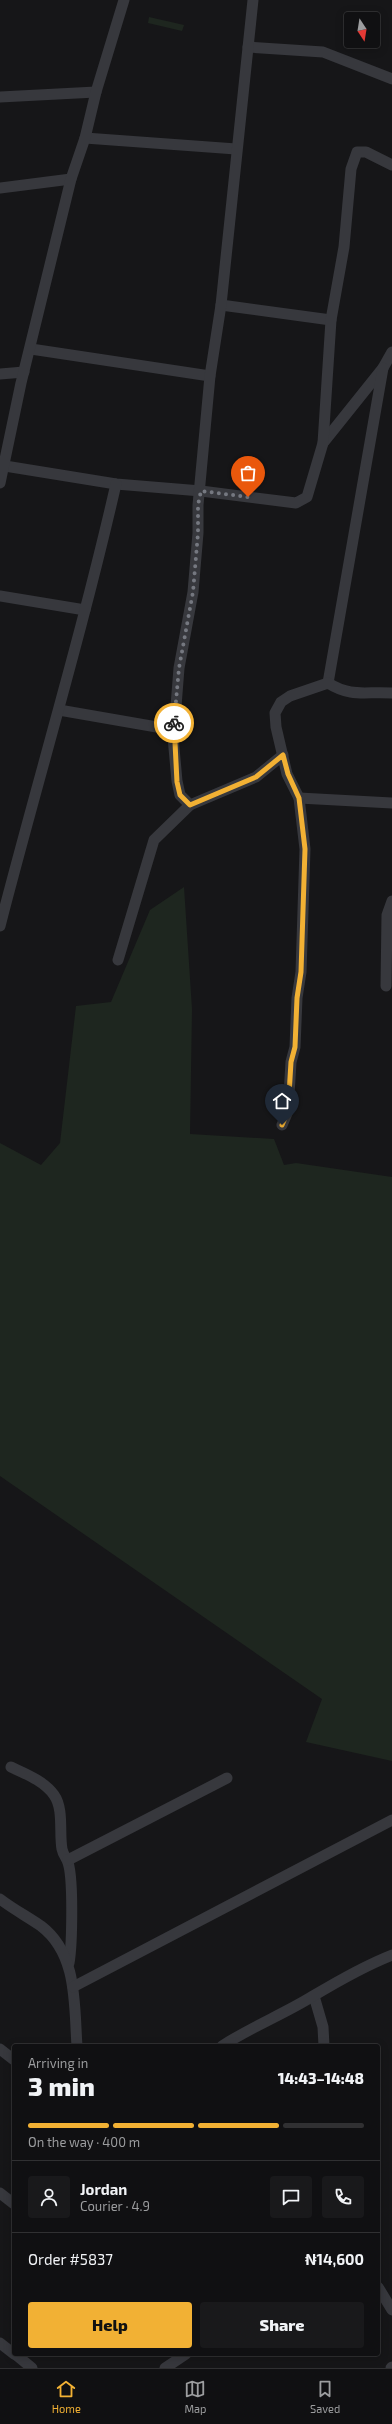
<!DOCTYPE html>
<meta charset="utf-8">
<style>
body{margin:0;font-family:"Exo 2",sans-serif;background:#19191b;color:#f1f3f6;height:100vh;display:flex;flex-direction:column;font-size:15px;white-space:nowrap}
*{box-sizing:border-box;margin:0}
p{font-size:13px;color:#9c9d9f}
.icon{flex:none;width:22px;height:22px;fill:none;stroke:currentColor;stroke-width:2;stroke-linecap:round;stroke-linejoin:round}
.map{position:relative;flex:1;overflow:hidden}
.details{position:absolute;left:12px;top:2044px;width:368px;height:312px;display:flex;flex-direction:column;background:#101012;border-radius:4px;box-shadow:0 2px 10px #0003,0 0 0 1px #303032}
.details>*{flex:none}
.needle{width:26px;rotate:168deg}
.buttons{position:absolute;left:344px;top:12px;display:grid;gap:8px}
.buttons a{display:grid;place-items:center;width:36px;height:36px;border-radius:4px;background:#101012;box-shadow:0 2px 10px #0003,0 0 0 1px #303032;font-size:20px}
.pin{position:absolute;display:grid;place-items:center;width:34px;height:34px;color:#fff;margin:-41px -17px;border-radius:50% 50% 50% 0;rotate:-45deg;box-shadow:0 0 4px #0007}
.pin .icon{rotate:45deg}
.courier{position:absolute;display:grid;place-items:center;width:40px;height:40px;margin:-20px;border:3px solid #f2b134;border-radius:50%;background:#fff;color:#222;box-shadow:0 1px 5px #0007}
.headline em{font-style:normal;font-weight:800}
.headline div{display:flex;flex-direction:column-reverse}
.headline{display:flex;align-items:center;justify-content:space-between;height:68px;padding:0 16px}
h1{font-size:26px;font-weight:800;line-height:30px}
.bar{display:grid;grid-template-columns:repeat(4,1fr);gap:6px 4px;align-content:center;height:48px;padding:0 16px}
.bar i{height:5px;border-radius:3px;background:#303032}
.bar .active{background:#f2b134}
.bar p{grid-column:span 4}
.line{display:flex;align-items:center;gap:10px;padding:0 16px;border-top:1px solid #303032}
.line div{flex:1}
.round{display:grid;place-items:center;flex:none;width:42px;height:42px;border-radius:4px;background:#19191b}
.action{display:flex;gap:8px;margin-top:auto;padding:8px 16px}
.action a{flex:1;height:46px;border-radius:4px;background:#f2b134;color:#111;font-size:16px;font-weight:800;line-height:46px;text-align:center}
.action a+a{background:#19191b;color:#f1f3f6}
.dock{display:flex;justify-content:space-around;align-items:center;height:56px;border-top:1px solid #303032;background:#101012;font-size:11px;color:#9c9d9f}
.dock a{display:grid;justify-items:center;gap:2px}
.dock .active{color:#f2b134}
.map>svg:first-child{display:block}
</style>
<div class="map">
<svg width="392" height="2368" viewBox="0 0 392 2368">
<rect width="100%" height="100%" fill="#161618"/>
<!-- green -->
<g fill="#1e261f">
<polygon points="149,17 184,25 182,31 148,23"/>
<polygon points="184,887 192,1009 190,1134 274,1139 284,1165 296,1163 392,1177 392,1761 306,1742 322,1699 0,1476 0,1143 41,1165 60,1143 76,1006 111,1002 150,910"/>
</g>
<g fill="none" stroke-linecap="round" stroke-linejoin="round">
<!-- minor -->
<g stroke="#37383d" stroke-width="11">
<polyline points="248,47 323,52 392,79"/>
<polyline points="0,97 96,92"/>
<polyline points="85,138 236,149"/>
<polyline points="0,188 71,179"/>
<polyline points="221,305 331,320"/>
<polyline points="31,349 210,376"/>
<polyline points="0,374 24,372"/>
<polyline points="323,443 383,368 392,352"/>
<polyline points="5,466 116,484 201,491 296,503 307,497 323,443 331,320 344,247 351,169 357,152 366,152 392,165"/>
<polyline points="0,483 21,383 71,179 85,138 96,92 124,0"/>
<polyline points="0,596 85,610"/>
<polyline points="328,683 383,368"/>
<polyline points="59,710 174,730"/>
<polyline points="299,798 392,803"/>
<polyline points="190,805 180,795 177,781 173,737 175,719 179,668 193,592 198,533 198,505 210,376 221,305 253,0"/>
<path d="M0,926C38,779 82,633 116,484"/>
<polyline points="118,960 154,840 190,805 256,777 283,755"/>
<polyline points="386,986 387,915 392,901"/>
<path d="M282,1125L288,1111L291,1062L295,1047L297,998L301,972L305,849L299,798L287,774L276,727L275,713L281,702L290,696L328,683C352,698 366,691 392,693"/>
<path d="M11,1767C26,1774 44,1781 54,1795C64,1809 59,1833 62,1849C63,1854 65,1856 67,1860C74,1874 72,1946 69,1963"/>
<polyline points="68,1860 227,1778"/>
<path d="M0,1899C13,1909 28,1917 41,1926C78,1954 74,2005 77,2046"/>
<polyline points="73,1987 392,1820"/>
<polyline points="314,1996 323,2027 324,2046"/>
<path d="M222,2046C251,2027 284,2014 313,1996C338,1981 364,1966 392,1955"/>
<polyline points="0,2049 14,2060"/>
<polyline points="0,2193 14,2204"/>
<polyline points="378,2287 392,2310"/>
<polyline points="0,2343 14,2354"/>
<polyline points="15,2354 32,2368"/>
<polyline points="165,2368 186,2354"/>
<polyline points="391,2368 392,2367"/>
</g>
</g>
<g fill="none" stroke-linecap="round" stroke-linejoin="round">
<!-- done -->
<polyline stroke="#757880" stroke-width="4" stroke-dasharray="0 7.2" points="174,723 179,668 193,592 198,533 198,505 201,491 248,497"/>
<!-- route -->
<polyline stroke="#f2b134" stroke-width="5" points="174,723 177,782 180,795 190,805 256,777 283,755 288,774 299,798 305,849 301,972 297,998 295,1047 291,1062 288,1111 282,1125"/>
</g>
</svg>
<div class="buttons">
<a><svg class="needle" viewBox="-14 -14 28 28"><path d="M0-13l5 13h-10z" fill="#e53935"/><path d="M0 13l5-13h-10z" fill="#9c9d9f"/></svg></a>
</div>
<div class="pin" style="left:248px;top:497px;background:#ea580c"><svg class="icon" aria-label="bag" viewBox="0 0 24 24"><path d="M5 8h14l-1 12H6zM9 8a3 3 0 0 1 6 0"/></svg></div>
<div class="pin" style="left:282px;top:1125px;background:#1f2937"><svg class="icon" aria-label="home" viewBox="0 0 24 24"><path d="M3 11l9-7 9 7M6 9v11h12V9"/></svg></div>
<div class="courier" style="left:174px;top:723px"><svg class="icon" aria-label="bike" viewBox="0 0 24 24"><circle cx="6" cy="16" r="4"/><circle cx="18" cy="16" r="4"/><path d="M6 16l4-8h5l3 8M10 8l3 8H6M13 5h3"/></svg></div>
<section class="details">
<div class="headline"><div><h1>3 min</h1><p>Arriving in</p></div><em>14:43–14:48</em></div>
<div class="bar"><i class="active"></i><i class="active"></i><i class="active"></i><i></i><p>On the way · 400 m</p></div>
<div class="line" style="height:72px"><a class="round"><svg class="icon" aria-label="person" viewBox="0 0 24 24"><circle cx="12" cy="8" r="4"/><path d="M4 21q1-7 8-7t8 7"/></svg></a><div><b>Jordan</b><p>Courier · 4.9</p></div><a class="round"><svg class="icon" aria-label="chat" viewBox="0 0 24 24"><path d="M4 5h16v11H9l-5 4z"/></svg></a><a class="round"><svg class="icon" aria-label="phone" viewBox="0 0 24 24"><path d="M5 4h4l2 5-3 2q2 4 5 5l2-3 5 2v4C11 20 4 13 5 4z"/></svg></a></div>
<div class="line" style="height:52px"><div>Order #5837</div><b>₦14,600</b></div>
<div class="action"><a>Help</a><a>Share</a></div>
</section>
</div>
<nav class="dock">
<a class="active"><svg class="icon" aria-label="home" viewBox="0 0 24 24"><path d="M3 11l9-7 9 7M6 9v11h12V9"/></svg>Home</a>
<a><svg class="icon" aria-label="map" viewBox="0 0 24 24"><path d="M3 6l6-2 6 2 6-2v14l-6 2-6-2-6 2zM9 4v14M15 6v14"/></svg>Map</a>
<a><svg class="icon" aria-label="saved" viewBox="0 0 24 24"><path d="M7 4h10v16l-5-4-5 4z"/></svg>Saved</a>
</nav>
